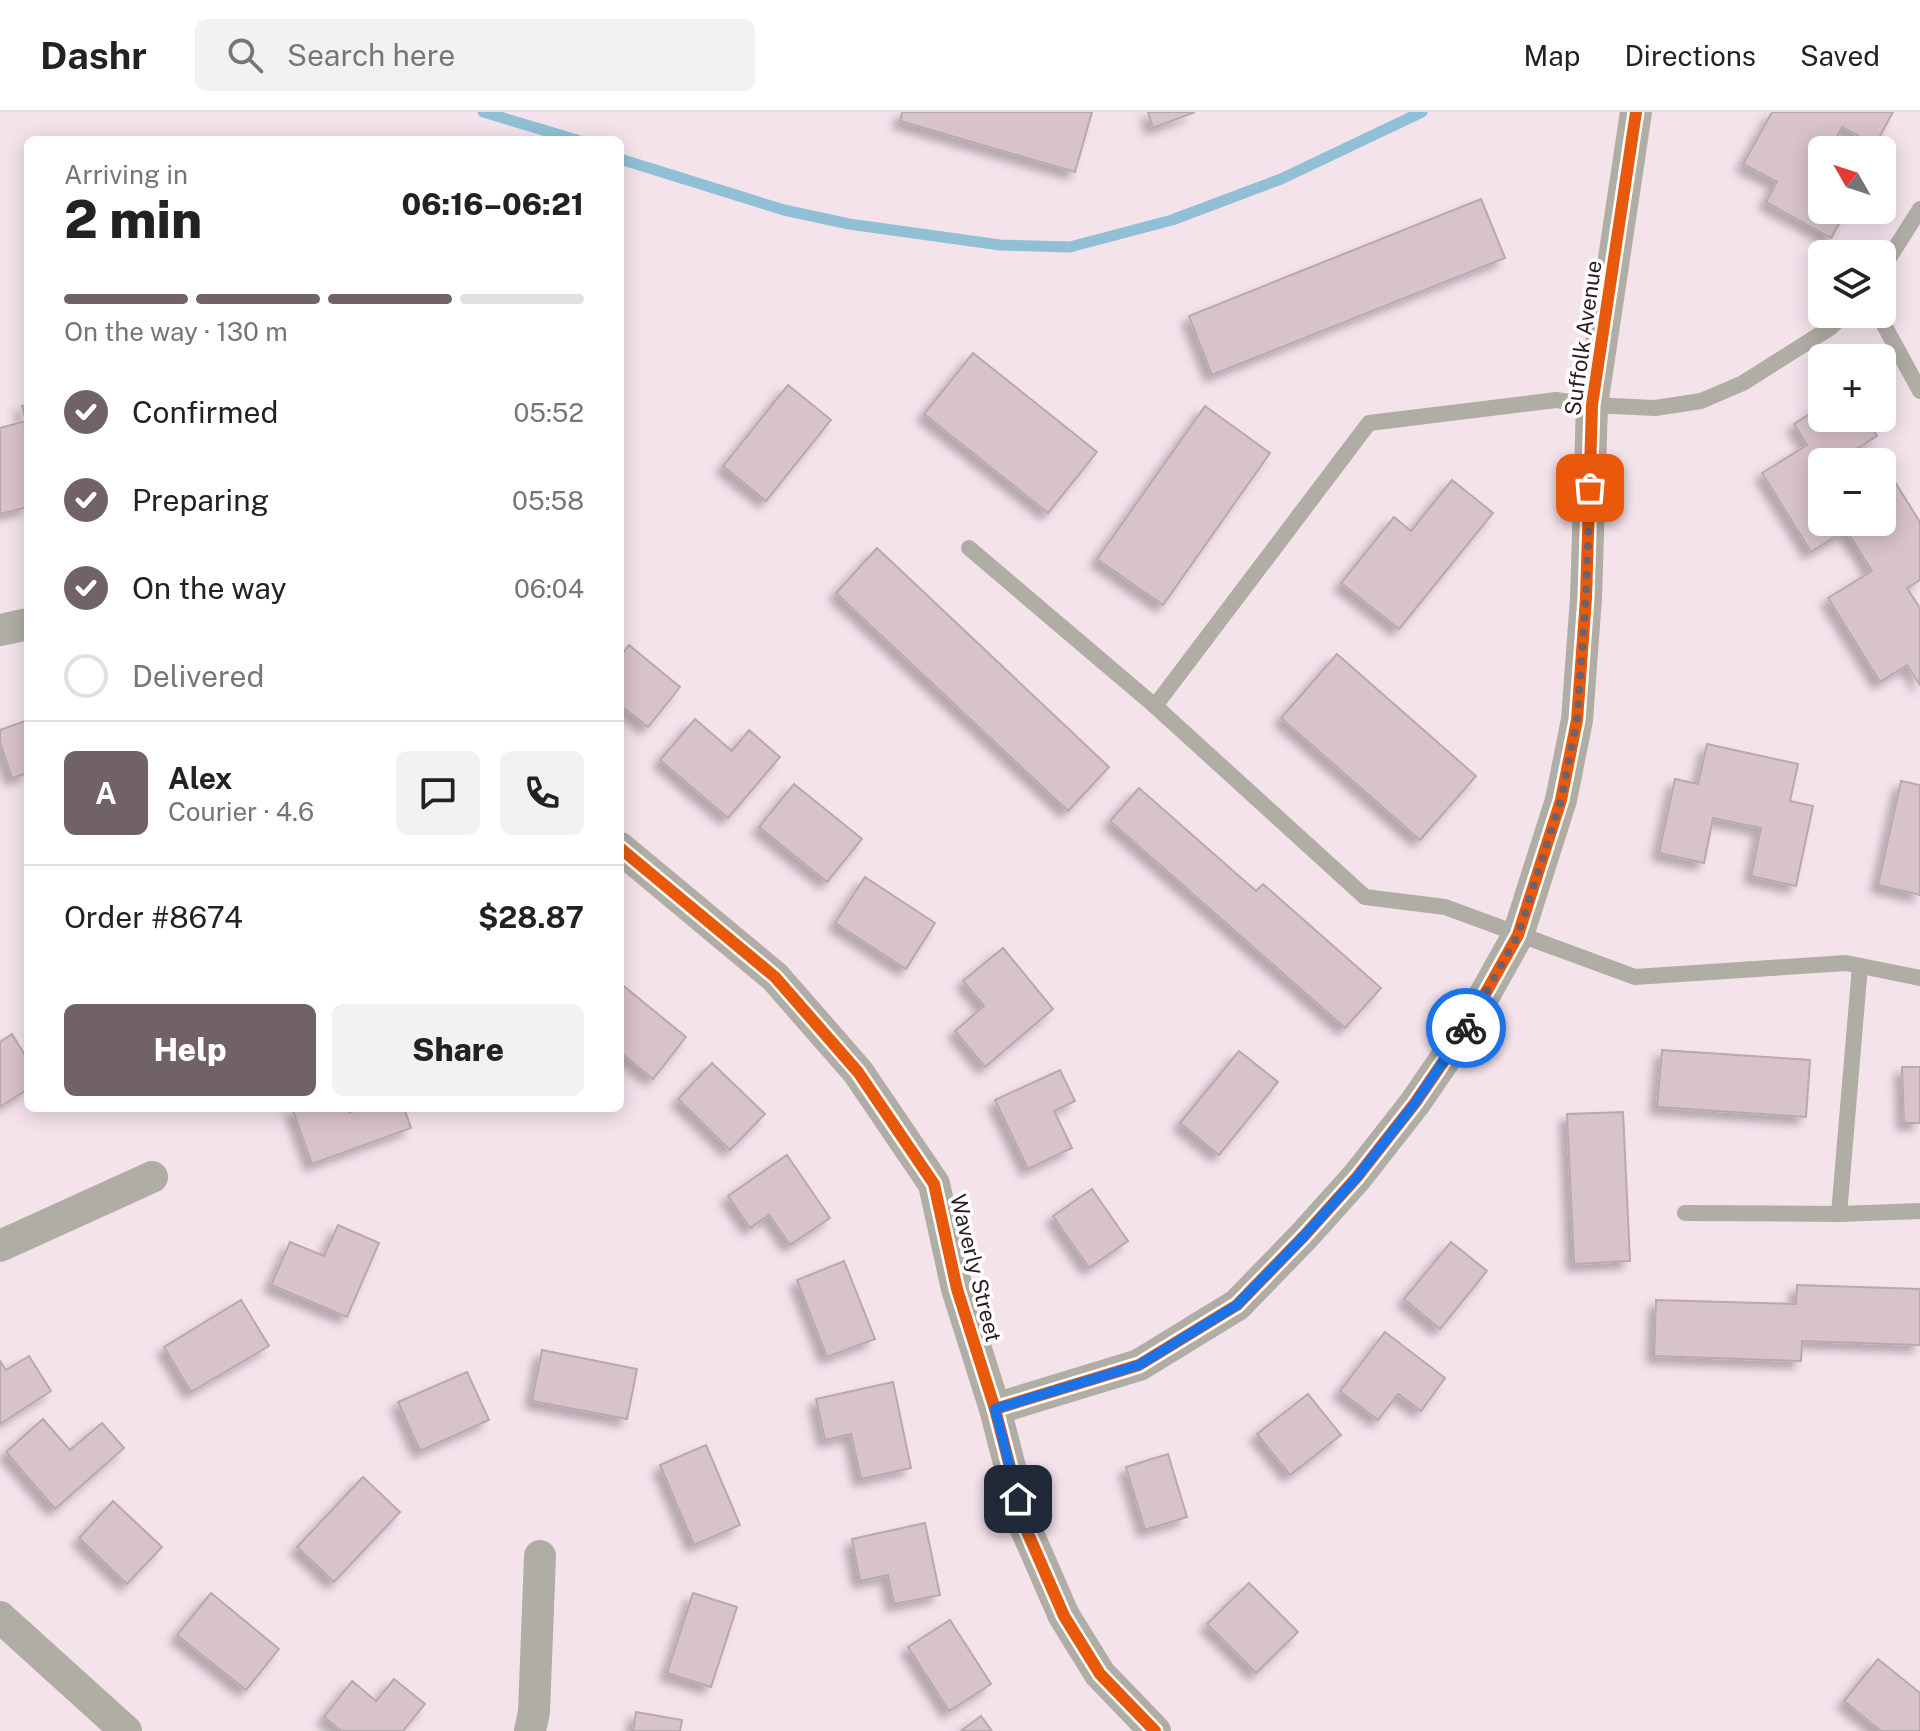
<!DOCTYPE html>
<meta charset="utf-8">
<style>
body{margin:0;font-family:"Public Sans",sans-serif;background:#f2f2f2;color:#222;height:100vh;display:flex;flex-direction:column;font-size:30px;white-space:nowrap}
*{box-sizing:border-box;margin:0}
p{font-size:26px;color:#767676}
.icon{flex:none;width:44px;height:44px;fill:none;stroke:currentColor;stroke-width:2;stroke-linecap:round;stroke-linejoin:round}
.map{position:relative;flex:1;overflow:hidden}
.sheet{position:absolute;left:24px;top:24px;width:600px;height:976px;display:flex;flex-direction:column;background:#fff;border-radius:12px;box-shadow:0 4px 20px #0003}
.sheet>*{flex:none}
.needle{width:52px;rotate:309deg}
.tools{position:absolute;left:1808px;top:24px;display:grid;gap:16px}
.tools a{display:grid;place-items:center;width:88px;height:88px;border-radius:12px;background:#fff;box-shadow:0 4px 20px #0003;font-size:40px}
.pin{position:absolute;display:grid;place-items:center;width:68px;height:68px;color:#fff;margin:-34px;border-radius:16px;box-shadow:0 4px 12px #0006}
.courier{position:absolute;display:grid;place-items:center;width:80px;height:80px;margin:-40px;border:6px solid #1a73e8;border-radius:50%;background:#fff;color:#222;box-shadow:0 2px 10px #0007}
.summary em{font-style:normal;font-weight:800}
.summary div{display:flex;flex-direction:column-reverse}
.summary{display:flex;align-items:center;justify-content:space-between;height:136px;padding:0 40px}
h1{font-size:52px;font-weight:800;line-height:60px}
.bar{display:grid;grid-template-columns:repeat(4,1fr);gap:12px 8px;align-content:center;height:96px;padding:0 40px}
.bar i{height:10px;border-radius:6px;background:#e0e0e0}
.bar .active{background:#71626a}
.bar p{grid-column:span 4}
.line{display:flex;align-items:center;gap:20px;padding:0 40px;border-top:2px solid #e0e0e0}
.line div{flex:1}
.round{display:grid;place-items:center;flex:none;width:84px;height:84px;border-radius:12px;background:#f2f2f2}
ol{padding:0 40px;list-style:none}
li{display:flex;align-items:center;gap:24px;height:88px}
li p{margin-inline-start:auto}
li .icon{padding:8px;border-radius:50%;background:#71626a;color:#fff;stroke-width:4}
li:last-child{color:#767676}
li i{width:44px;height:44px;border:4px solid #e0e0e0;border-radius:50%}
.action{display:flex;gap:16px;margin-top:auto;padding:16px 40px}
.action a{flex:1;height:92px;border-radius:12px;background:#71626a;color:#fff;font-size:32px;font-weight:800;line-height:92px;text-align:center}
.action a+a{background:#f2f2f2;color:#222}
header{display:flex;align-items:center;gap:48px;box-sizing:border-box;height:112px;padding:0 40px;background:#fff;border-bottom:2px solid #e0e0e0}
header strong{font-size:38px}
nav{display:flex;gap:44px;margin-inline-start:auto;font-size:28px}
.search{width:560px;height:72px;background:#f2f2f2;display:flex;align-items:center;gap:20px;box-sizing:border-box;padding:0 28px;border-radius:12px;color:#767676;font-size:30px}
.map>svg:first-child{display:block}
</style>
<header>
<strong>Dashr</strong>
<div class="search"><svg class="icon" aria-label="search" viewBox="0 0 24 24"><circle cx="10" cy="10" r="6"/><path d="M15 15l6 6"/></svg>Search here</div>
<nav><a>Map</a><a>Directions</a><a>Saved</a></nav>
</header>
<div class="map">
<svg width="1920" height="1619" viewBox="0 0 1920 1619">
<defs>
<filter id="shadow"><feDropShadow dx="-7" dy="7" stdDeviation="4" flood-color="#0004"/></filter>
</defs>
<rect width="100%" height="100%" fill="#f5e3ec"/>
<g fill="none" stroke-linecap="round" stroke-linejoin="round">
<!-- stream -->
<g stroke="#91c0d6" stroke-width="11">
<polyline points="483,0 577,28"/>
<polyline points="620,47 784,98 849,112 1000,133 1070,135 1172,108 1281,67 1422,0"/>
</g>
</g>
<!-- building -->
<g fill="#d8c3ca" stroke="#b8a9ae" stroke-width="2" filter="url(#shadow)">
<polygon points="902,0 1092,0 1075,60 900,9"/>
<polygon points="1148,0 1195,0 1153,16"/>
<polygon points="1772,0 1893,0 1875,33 1842,15 1830,38 1822,38 1822,98 1847,98 1831,126 1766,90 1777,70 1743,52"/>
<polygon points="1481,87 1505,146 1212,263 1189,204"/>
<polygon points="973,241 1097,340 1048,401 924,302"/>
<polygon points="788,273 831,308 766,389 723,354"/>
<polygon points="28,293 28,395 0,402 0,316 26,309 22,294"/>
<polygon points="1205,294 1270,341 1163,493 1097,447"/>
<polygon points="1822,294 1822,306 1866,306 1877,324 1840,347 1842,350 1822,350 1822,410 1882,410 1882,378 1895,370 1920,410 1920,468 1907,476 1920,496 1920,573 1907,553 1880,570 1828,486 1872,459 1846,418 1811,440 1762,361 1807,333 1794,312"/>
<polygon points="1452,368 1493,401 1399,517 1341,471 1394,405 1411,419"/>
<polygon points="877,436 1109,655 1068,699 836,481"/>
<polygon points="629,533 680,575 648,615 620,593 620,545"/>
<polygon points="1337,542 1476,664 1420,728 1281,606"/>
<polygon points="695,607 732,639 749,618 780,645 728,706 660,648"/>
<polygon points="28,608 28,661 12,666 0,630 0,618"/>
<polygon points="1707,632 1798,652 1790,689 1813,694 1796,774 1751,764 1761,716 1713,706 1704,751 1659,741 1675,667 1698,672"/>
<polygon points="1901,669 1920,673 1920,783 1878,773"/>
<polygon points="794,672 862,727 827,770 759,715"/>
<polygon points="1139,676 1256,779 1263,772 1381,876 1345,916 1110,709"/>
<polygon points="865,765 935,811 906,857 835,811"/>
<polygon points="1003,836 1053,897 985,955 955,919 984,894 963,869"/>
<polygon points="620,871 686,925 653,967 620,940"/>
<polygon points="12,922 28,948 28,977 0,995 0,930"/>
<polygon points="1662,938 1810,948 1806,1005 1657,995"/>
<polygon points="1239,939 1278,970 1219,1043 1180,1011"/>
<polygon points="712,951 765,1002 730,1038 678,987"/>
<polygon points="1902,955 1920,955 1920,1011 1904,1011"/>
<polygon points="1060,958 1075,989 1054,999 1072,1036 1028,1057 995,988"/>
<polygon points="292,996 348,996 349,1001 363,996 404,996 411,1016 312,1052"/>
<polygon points="1623,1000 1630,1149 1574,1152 1567,1002"/>
<polygon points="787,1043 830,1106 790,1133 769,1103 750,1116 728,1084"/>
<polygon points="1092,1077 1128,1129 1089,1156 1053,1104"/>
<polygon points="338,1113 379,1131 347,1205 271,1173 290,1130 324,1144"/>
<polygon points="1451,1130 1487,1159 1440,1217 1404,1187"/>
<polygon points="844,1149 875,1227 827,1245 797,1168"/>
<polygon points="1797,1173 1920,1177 1920,1233 1802,1229 1801,1249 1654,1244 1656,1188 1796,1192"/>
<polygon points="241,1188 269,1234 191,1280 164,1235"/>
<polygon points="1385,1220 1445,1266 1421,1299 1398,1282 1378,1308 1340,1279"/>
<polygon points="542,1238 637,1257 627,1307 532,1289"/>
<polygon points="29,1244 51,1279 0,1312 0,1249 6,1258"/>
<polygon points="467,1260 489,1308 420,1339 398,1290"/>
<polygon points="893,1270 911,1356 861,1367 851,1322 825,1328 816,1287"/>
<polygon points="1308,1282 1341,1323 1290,1363 1257,1322"/>
<polygon points="43,1307 70,1338 102,1311 124,1336 55,1397 6,1340"/>
<polygon points="706,1333 740,1413 694,1433 660,1353"/>
<polygon points="1168,1342 1187,1405 1145,1418 1126,1355"/>
<polygon points="363,1365 400,1400 334,1470 297,1435"/>
<polygon points="113,1389 162,1435 127,1472 79,1426"/>
<polygon points="925,1411 940,1483 894,1492 888,1463 860,1469 852,1427"/>
<polygon points="1249,1471 1298,1520 1256,1561 1207,1512"/>
<polygon points="211,1481 279,1537 246,1578 177,1523"/>
<polygon points="693,1481 737,1495 711,1575 667,1561"/>
<polygon points="950,1508 991,1572 949,1599 908,1535"/>
<polygon points="1878,1547 1920,1581 1920,1619 1881,1619 1844,1589"/>
<polygon points="394,1567 425,1592 403,1619 341,1619 324,1605 352,1569 376,1589"/>
<polygon points="636,1600 682,1608 680,1619 633,1619"/>
<polygon points="981,1604 992,1619 961,1619"/>
</g>
<g fill="none" stroke-linecap="round" stroke-linejoin="round">
<!-- lane -->
<g stroke="#b0ada5" stroke-width="16">
<polyline points="1882,157 1920,97"/>
<polyline points="1845,202 1830,216 1743,271 1701,289 1655,296 1592,293 1556,288 1369,311 1155,594 1365,785 1445,795 1635,865 1846,851 1920,866"/>
<polyline points="1878,202 1920,279"/>
<polyline points="969,436 1155,594"/>
<polyline points="1685,1101 1839,1102 1860,854"/>
<polyline points="1839,1102 1920,1099"/>
</g>
<!-- street -->
<g stroke="#b0ada5" stroke-width="32">
<polyline points="0,518 28,512"/>
<polyline points="620,736 775,865 858,960 934,1072 957,1177 995,1297 1026,1417 1064,1504 1100,1562 1155,1619"/>
<polyline points="0,1134 152,1065"/>
<polyline points="995,1297 1139,1253 1237,1193 1304,1124 1357,1065 1415,991 1465,918 1518,823 1561,688 1577,608 1586,486 1592,293 1636,0"/>
<polyline points="0,1505 126,1619"/>
<polyline points="530,1619 534,1600 540,1444"/>
</g>
<!-- cycleway casing -->
<g stroke="#fff" stroke-width="17">
<g id="cycleway">
<polyline points="620,736 775,865 858,960 934,1072 957,1177 995,1297 1026,1417 1064,1504 1100,1562 1155,1619"/>
<polyline points="995,1297 1139,1253 1237,1193 1304,1124 1357,1065 1415,991 1465,918 1518,823 1561,688 1577,608 1586,486 1592,293 1636,0"/>
</g>
</g>
<!-- cycleway -->
<use href="#cycleway" stroke="#e8590c" stroke-width="12"/>
</g>
<g fill="none" stroke-linecap="round" stroke-linejoin="round">
<!-- done -->
<polyline stroke="#71626a" stroke-width="8" stroke-dasharray="0 14.4" points="1466,916 1518,823 1561,688 1577,608 1586,486 1590,376"/>
<!-- route -->
<polyline stroke="#1a73e8" stroke-width="10" points="1018,1387 995,1297 1139,1253 1237,1193 1304,1124 1357,1065 1415,991 1466,916"/>
</g>
<g text-anchor="middle" dominant-baseline="central" stroke-width="7" stroke-linejoin="round" paint-order="stroke">
<!-- street labels -->
<g font-size="22" fill="#2a1c24" stroke="#fff">
<text transform="translate(1583 226) rotate(-82)">Suffolk Avenue</text>
<text transform="translate(976 1156) rotate(76)">Waverly Street</text>
</g>
</g>
</svg>
<div class="tools">
<a><svg class="needle" viewBox="-14 -14 28 28"><path d="M0-13l5 13h-10z" fill="#e53935"/><path d="M0 13l5-13h-10z" fill="#767676"/></svg></a>
<a><svg class="icon" aria-label="layers" viewBox="0 0 24 24"><path d="M12 4l9 5-9 5-9-5zM3 14l9 5 9-5"/></svg></a>
<a>+</a>
<a>−</a>
</div>
<div class="pin" style="left:1590px;top:376px;background:#ea580c"><svg class="icon" aria-label="bag" viewBox="0 0 24 24"><path d="M5 8h14l-1 12H6zM9 8a3 3 0 0 1 6 0"/></svg></div>
<div class="pin" style="left:1018px;top:1387px;background:#1f2937"><svg class="icon" aria-label="home" viewBox="0 0 24 24"><path d="M3 11l9-7 9 7M6 9v11h12V9"/></svg></div>
<div class="courier" style="left:1466px;top:916px"><svg class="icon" aria-label="bike" viewBox="0 0 24 24"><circle cx="6" cy="16" r="4"/><circle cx="18" cy="16" r="4"/><path d="M6 16l4-8h5l3 8M10 8l3 8H6M13 5h3"/></svg></div>
<section class="sheet">
<div class="summary"><div><h1>2 min</h1><p>Arriving in</p></div><em>06:16–06:21</em></div>
<div class="bar"><i class="active"></i><i class="active"></i><i class="active"></i><i></i><p>On the way · 130 m</p></div>
<ol>
<li><svg class="icon" aria-label="check" viewBox="0 0 24 24"><path d="M5 12l5 5 9-10"/></svg>Confirmed<p>05:52</p></li>
<li><svg class="icon" aria-label="check" viewBox="0 0 24 24"><path d="M5 12l5 5 9-10"/></svg>Preparing<p>05:58</p></li>
<li><svg class="icon" aria-label="check" viewBox="0 0 24 24"><path d="M5 12l5 5 9-10"/></svg>On the way<p>06:04</p></li>
<li><i></i>Delivered</li>
</ol>
<div class="line" style="height:144px"><b class="round" style="background:#71626a;color:#fff">A</b><div><b>Alex</b><p>Courier · 4.6</p></div><a class="round"><svg class="icon" aria-label="chat" viewBox="0 0 24 24"><path d="M4 5h16v11H9l-5 4z"/></svg></a><a class="round"><svg class="icon" aria-label="phone" viewBox="0 0 24 24"><path d="M5 4h4l2 5-3 2q2 4 5 5l2-3 5 2v4C11 20 4 13 5 4z"/></svg></a></div>
<div class="line" style="height:104px"><div>Order #8674</div><b>$28.87</b></div>
<div class="action"><a>Help</a><a>Share</a></div>
</section>
</div>
